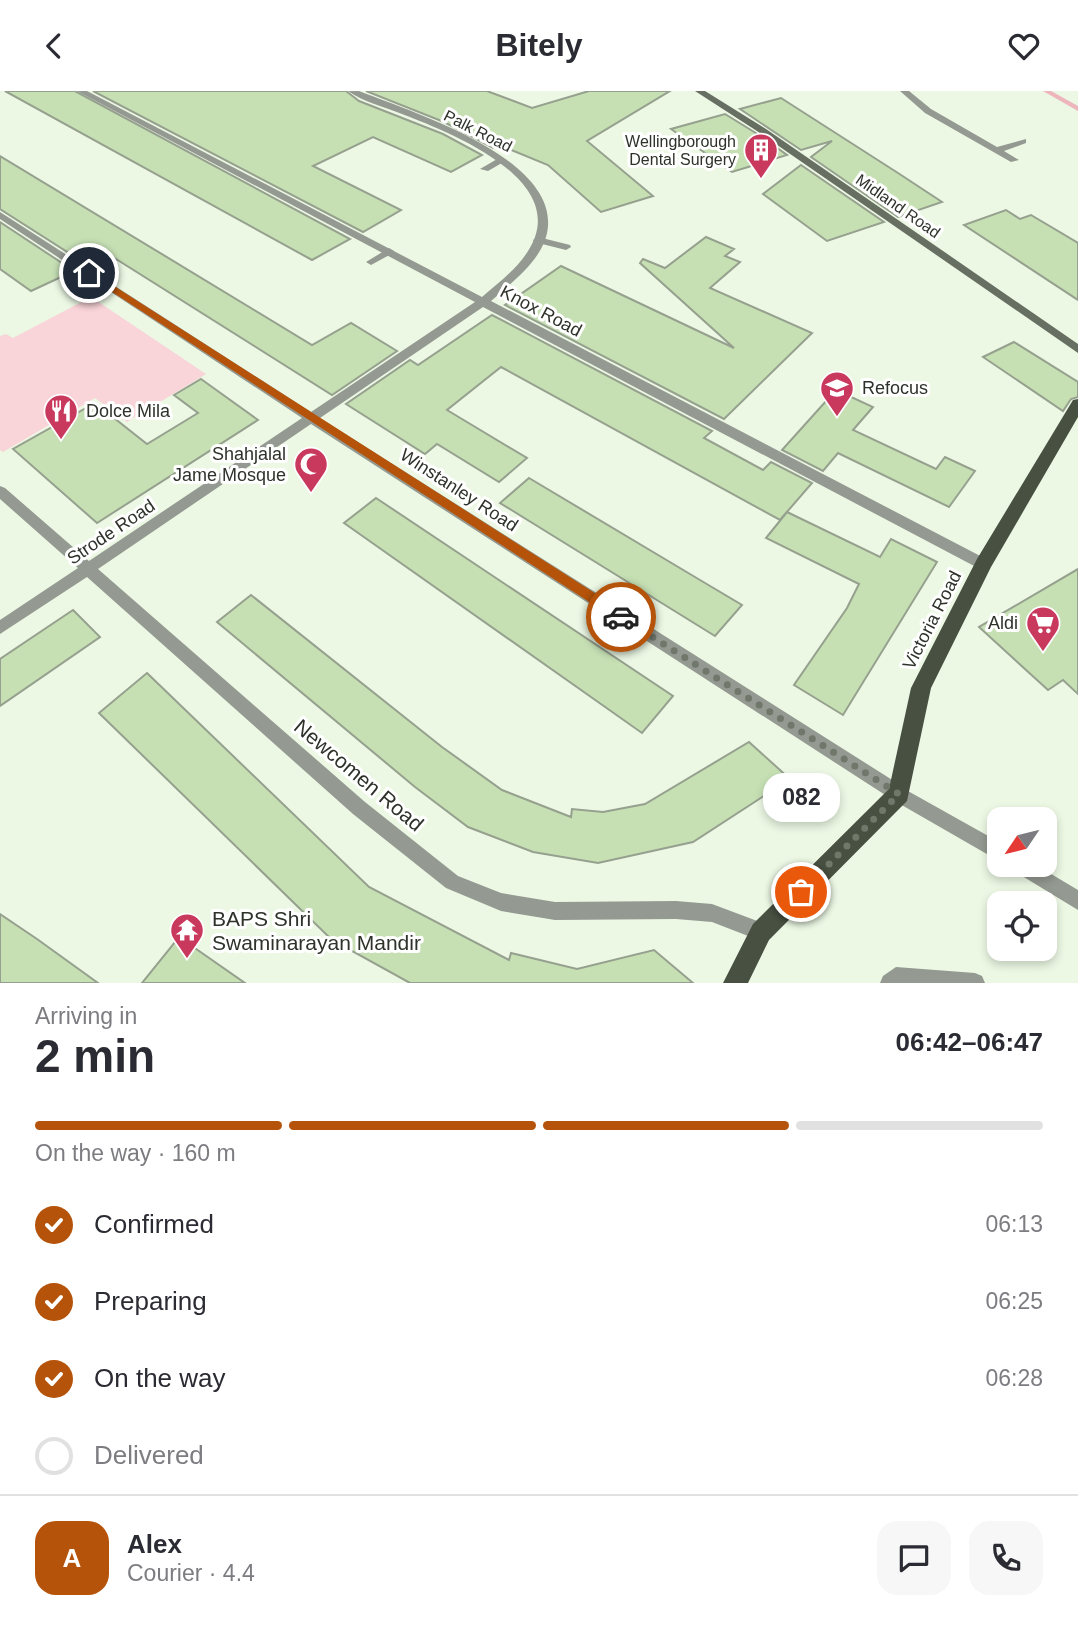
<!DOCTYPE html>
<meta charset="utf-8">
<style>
body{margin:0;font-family:Helvetica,sans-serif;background:#f7f7f7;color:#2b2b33;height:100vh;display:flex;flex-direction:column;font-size:26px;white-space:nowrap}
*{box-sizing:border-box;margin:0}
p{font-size:23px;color:#7c7c81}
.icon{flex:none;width:38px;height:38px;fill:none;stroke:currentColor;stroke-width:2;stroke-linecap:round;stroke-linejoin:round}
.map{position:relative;height:892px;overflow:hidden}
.panel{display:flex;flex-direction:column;background:#fff;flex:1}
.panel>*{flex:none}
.needle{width:46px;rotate:235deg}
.tools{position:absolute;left:987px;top:716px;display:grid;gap:14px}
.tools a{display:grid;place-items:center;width:70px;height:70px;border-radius:14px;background:#fff;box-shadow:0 4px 10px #0003;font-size:35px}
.pin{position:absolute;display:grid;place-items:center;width:60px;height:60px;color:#fff;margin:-30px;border:4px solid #fff;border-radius:50%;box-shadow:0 2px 7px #0007}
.courier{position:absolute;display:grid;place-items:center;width:70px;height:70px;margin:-35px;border:5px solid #b45309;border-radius:50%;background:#fff;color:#222;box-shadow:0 2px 9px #0007}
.bubble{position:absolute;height:49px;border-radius:21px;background:#fff;box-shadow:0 4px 10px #0003;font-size:23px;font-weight:700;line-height:49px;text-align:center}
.summary em{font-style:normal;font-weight:700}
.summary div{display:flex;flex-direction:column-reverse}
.summary{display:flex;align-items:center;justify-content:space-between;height:119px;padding:0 35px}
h1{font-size:46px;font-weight:700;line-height:52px}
.bar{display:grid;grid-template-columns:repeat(4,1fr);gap:10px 7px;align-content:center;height:84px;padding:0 35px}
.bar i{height:9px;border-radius:5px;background:#e1e1e2}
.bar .current{background:#b45309}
.bar p{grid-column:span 4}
.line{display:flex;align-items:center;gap:18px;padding:0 35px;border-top:2px solid #e1e1e2}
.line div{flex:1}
.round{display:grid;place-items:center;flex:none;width:74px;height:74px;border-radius:21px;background:#f7f7f7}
ol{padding:0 35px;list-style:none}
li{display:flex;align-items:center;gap:21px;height:77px}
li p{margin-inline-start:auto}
li .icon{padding:7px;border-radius:50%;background:#b45309;color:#fff;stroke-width:4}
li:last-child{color:#7c7c81}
li i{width:38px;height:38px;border:4px solid #e1e1e2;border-radius:50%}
header{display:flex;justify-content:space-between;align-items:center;height:91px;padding:0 35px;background:#fff;font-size:32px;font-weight:700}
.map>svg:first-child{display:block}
</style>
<header><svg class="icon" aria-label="back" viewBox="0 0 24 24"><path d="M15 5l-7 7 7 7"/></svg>Bitely<svg class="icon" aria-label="heart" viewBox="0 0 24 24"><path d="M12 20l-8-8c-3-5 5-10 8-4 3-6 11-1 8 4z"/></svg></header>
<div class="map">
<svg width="1078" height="892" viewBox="0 0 1078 892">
<rect width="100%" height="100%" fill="#ecf8e4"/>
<!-- green -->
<polygon fill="#f9d4d8" points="91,206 206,283 127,331 95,307 3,361 0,359 0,245 6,243 13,247"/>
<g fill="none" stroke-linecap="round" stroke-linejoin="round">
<!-- stream -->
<polygon fill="#edb5bc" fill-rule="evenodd" points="1043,0 1051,0 1078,15 1078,20"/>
</g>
<!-- building -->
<g fill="#c6e0b4" stroke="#96a08e" stroke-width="2">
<polygon points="5,0 75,0 350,148 312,169"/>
<polygon points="93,0 346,0 359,10 443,43 482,64 451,81 373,46 313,75 401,119 363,141"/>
<polygon points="366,0 487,0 532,17 589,0 670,0 587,50 653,105 601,121 548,74 499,54 493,57 444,31"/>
<polygon points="781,7 898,82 942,111 898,126 811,66 832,50 801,59 740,18"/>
<polygon points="725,23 759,44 787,64 732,81 671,38"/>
<polygon points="0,65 312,254 351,232 397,260 332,304 108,163 86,173 0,118"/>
<polygon points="801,74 884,131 827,150 763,103"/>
<polygon points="1006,119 1020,128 1031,124 1078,152 1078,209 964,134"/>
<polygon points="0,131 74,180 31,200 0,178"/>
<polygon points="706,146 734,158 725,165 740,171 710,197 812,242 724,328 505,214 561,175 734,257 640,172 643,168 665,177"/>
<polygon points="492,224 712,340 704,347 763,379 771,371 812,392 780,429 501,276 447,319 527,367 499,391 437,353 425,363 346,313 410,269 418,274"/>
<polygon points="1014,251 1078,291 1078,306 1071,308 1063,320 983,266"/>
<polygon points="201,288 258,329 97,432 13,358 95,312 147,353 198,322 174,304"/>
<polygon points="836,299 873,316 853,339 936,378 945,366 975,380 949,416 838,362 823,380 782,359"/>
<polygon points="529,387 700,489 742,514 715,545 500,412"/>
<polygon points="376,407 673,605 642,642 344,432"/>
<polygon points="787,421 880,466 891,448 937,471 843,624 794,594 847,517 859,493 766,447"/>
<polygon points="1078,478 1078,603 1063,589 1048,599 979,536"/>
<polygon points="251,504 442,656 502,699 571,726 572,718 603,721 645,713 749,651 790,688 693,751 598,772 533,761 468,736 415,696 217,531"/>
<polygon points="73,519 100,546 0,615 0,568"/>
<polygon points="147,582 369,796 509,869 511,862 577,878 654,859 693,892 410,892 332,849 99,622"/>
<polygon points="0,823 37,848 98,892 0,892"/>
<polygon points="179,846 245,892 142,892"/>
</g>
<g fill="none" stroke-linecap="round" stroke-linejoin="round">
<!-- service -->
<g fill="#949991" fill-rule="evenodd">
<polygon points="499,67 507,69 488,80 480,78"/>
<polygon points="538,146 570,154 571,156 566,159 534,151 533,149"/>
<polygon points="389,157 394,160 393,162 371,174 366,171"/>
<polygon points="899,695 999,751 999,770 893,709 890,703 893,697"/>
<polygon points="1011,774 1036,774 1078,799 1078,819 1014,780"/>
<polygon points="896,876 975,882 982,885 985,892 880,892 883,885"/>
</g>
<!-- minor -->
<g fill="#949991" fill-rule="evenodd">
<path d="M77,0H87L482,206C502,189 526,171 535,146C557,83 446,40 402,23C385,16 363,11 348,0H359C412,21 553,65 548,135C546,167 512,191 491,210L988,469L990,473L988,477H978L483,216L320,327L905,697L908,703L905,709L899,711L893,709L311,333L98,478L365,711L458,785L501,802L555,811L676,810L712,813L768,834L770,841L768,848L761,850L712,831L676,828L555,829L501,820L446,797L353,723L87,486L0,543V529L78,477L0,408V395L5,397L89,470L302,327L0,128V121L311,321L475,211Z"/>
<polygon points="900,0 909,0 931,18 997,56 1026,48 1026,52 1004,60 1019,69 1011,71 925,22"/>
</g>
<!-- secondary -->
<polygon fill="#676e62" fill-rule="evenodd" points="695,0 705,0 766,38 1078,253 1078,262 760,42"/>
<!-- primary -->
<polygon fill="#485042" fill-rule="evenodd" points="1078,308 1078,326 991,476 931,597 907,710 769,849 748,892 723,892 753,833 889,698 911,597 977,468 1073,309"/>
</g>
<!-- route -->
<polygon fill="#b45309" points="89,179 626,522 626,529 617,529 86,184"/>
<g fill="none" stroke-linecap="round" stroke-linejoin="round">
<!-- done -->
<polyline stroke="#70776b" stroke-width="7" stroke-dasharray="0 12.6" points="621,526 899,703 801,801"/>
</g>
<!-- icons -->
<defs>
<g id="building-pin" transform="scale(1.75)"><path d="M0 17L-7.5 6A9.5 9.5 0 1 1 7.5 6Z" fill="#c9395e" stroke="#fff"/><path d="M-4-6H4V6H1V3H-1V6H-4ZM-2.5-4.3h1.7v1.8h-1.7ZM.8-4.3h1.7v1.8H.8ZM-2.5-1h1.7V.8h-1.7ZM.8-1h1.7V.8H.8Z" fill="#fff"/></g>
<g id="school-pin" transform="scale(1.75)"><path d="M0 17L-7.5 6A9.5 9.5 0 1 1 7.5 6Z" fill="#c9395e" stroke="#fff"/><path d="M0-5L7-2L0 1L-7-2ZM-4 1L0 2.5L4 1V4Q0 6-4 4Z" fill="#fff"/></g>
<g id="restaurant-pin" transform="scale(1.75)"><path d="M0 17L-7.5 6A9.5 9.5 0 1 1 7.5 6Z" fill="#c9395e" stroke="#fff"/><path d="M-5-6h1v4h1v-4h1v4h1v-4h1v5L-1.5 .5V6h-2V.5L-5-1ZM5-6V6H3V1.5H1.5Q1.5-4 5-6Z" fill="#fff"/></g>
<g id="mosque-pin" transform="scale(1.75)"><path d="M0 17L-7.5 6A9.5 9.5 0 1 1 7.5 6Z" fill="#c9395e" stroke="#fff"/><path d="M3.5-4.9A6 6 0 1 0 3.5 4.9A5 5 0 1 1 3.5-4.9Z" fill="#fff"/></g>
<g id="supermarket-pin" transform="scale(1.75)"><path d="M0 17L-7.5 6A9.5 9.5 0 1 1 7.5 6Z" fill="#c9395e" stroke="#fff"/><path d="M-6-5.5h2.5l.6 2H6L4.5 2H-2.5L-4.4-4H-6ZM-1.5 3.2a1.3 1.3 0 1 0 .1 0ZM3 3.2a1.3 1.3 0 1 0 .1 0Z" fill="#fff"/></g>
<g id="temple-pin" transform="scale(1.75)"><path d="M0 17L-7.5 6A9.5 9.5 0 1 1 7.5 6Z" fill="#c9395e" stroke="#fff"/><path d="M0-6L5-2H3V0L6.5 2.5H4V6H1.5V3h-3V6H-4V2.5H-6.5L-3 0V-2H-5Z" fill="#fff"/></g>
</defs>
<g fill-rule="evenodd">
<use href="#building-pin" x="761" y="59"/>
<use href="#school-pin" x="837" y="297"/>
<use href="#restaurant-pin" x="61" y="320"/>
<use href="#mosque-pin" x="311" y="373"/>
<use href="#supermarket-pin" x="1043" y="532"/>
<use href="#temple-pin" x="187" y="839"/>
</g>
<g text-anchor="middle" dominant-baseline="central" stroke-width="6" stroke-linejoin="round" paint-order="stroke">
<!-- far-street labels -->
<g font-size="16" fill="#2e322a" stroke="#fff">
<text transform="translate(478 40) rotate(27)">Palk Road</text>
<text transform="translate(898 115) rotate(35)">Midland Road</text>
</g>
<!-- far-poi labels -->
<g font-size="16" fill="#2e322a" stroke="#fff" text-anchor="end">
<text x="736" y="50">Wellingborough<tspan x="736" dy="18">Dental Surgery</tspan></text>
</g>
<!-- street labels -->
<g font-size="18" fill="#2e322a" stroke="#fff">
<text transform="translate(541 220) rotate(28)">Knox Road</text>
<text transform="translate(459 399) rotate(33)">Winstanley Road</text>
<text transform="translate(111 441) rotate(-34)">Strode Road</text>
<text transform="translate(932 529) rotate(-63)">Victoria Road</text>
</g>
<!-- poi labels -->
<g font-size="18" fill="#2e322a" stroke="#fff" text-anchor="start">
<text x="862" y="297">Refocus</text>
<text x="86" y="320">Dolce Mila</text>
<text x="286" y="363" text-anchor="end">Shahjalal<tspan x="286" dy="21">Jame Mosque</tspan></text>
<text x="1018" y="532" text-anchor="end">Aldi</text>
</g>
<!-- near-street labels -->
<g font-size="21" fill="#2e322a" stroke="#fff">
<text transform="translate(359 684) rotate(40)">Newcomen Road</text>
</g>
<!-- near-poi labels -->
<g font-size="21" fill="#2e322a" stroke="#fff" text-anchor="start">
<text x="212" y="827">BAPS Shri<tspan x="212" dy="24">Swaminarayan Mandir</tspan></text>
</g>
</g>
</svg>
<div class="tools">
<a><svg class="needle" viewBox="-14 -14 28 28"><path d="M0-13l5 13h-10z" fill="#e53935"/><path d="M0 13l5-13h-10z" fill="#7c7c81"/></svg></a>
<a><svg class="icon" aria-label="locate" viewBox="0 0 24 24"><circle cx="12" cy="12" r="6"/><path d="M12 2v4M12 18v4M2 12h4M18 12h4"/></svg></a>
</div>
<div class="pin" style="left:801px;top:801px;background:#ea580c"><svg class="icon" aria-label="bag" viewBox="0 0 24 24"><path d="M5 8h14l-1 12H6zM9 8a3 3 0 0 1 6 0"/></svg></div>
<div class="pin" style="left:89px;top:182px;background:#1f2937"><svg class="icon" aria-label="home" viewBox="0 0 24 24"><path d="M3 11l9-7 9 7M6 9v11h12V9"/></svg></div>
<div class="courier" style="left:621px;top:526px"><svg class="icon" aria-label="car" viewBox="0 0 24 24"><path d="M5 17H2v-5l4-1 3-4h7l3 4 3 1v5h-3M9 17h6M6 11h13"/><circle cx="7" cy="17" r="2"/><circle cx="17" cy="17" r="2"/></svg></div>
<div class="bubble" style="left:763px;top:682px;width:77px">082</div>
</div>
<section class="panel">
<div class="summary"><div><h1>2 min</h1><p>Arriving in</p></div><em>06:42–06:47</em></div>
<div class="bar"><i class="current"></i><i class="current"></i><i class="current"></i><i></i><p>On the way · 160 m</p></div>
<ol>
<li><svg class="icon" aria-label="check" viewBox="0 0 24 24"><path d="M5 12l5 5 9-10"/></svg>Confirmed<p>06:13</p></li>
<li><svg class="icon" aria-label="check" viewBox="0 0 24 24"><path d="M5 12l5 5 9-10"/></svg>Preparing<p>06:25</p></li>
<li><svg class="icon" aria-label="check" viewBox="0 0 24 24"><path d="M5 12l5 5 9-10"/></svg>On the way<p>06:28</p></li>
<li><i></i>Delivered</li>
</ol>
<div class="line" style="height:126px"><b class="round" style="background:#b45309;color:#fff">A</b><div><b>Alex</b><p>Courier · 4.4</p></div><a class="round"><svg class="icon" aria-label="chat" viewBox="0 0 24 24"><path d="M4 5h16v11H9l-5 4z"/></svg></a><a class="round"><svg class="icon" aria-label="phone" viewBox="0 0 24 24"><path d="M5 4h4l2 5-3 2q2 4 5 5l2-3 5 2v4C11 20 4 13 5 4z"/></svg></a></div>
</section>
